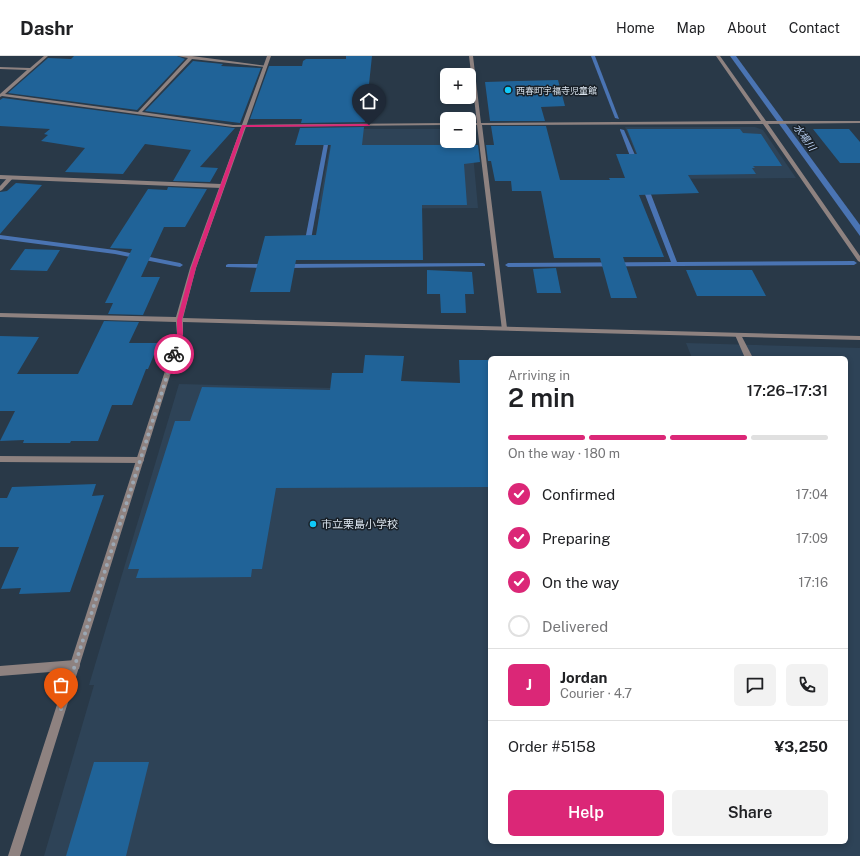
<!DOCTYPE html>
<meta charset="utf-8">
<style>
body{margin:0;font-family:"Public Sans","Noto Sans JP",sans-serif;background:#f2f2f2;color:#202124;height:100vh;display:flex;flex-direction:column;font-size:15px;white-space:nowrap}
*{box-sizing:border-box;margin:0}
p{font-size:13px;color:#757577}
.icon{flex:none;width:22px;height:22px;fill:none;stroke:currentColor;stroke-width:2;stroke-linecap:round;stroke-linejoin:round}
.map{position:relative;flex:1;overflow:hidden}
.side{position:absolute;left:488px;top:300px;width:360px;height:488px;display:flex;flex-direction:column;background:#fff;border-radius:6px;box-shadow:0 2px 6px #0003}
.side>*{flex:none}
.fabs{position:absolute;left:440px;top:12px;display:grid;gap:8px}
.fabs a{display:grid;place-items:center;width:36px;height:36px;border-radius:6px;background:#fff;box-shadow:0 2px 6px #0003;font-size:20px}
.pin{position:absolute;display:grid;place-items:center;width:34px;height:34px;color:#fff;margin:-41px -17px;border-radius:50% 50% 50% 0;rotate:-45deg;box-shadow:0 0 4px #0007}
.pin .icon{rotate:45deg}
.courier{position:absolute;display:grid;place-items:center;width:40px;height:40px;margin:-20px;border:3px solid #db2777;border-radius:50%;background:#fff;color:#222;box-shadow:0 1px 5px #0007}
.headline em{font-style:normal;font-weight:600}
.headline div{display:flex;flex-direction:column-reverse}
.headline{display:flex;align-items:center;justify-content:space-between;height:68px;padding:0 20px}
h1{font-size:26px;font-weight:600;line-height:30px}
.bar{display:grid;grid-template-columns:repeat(4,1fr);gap:6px 4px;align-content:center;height:48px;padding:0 20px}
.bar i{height:5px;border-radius:3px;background:#e0e0e0}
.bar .selected{background:#db2777}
.bar p{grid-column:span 4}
.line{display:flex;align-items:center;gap:10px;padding:0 20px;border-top:1px solid #e0e0e0}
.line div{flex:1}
.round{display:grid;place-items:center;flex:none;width:42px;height:42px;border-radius:6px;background:#f2f2f2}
ol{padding:0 20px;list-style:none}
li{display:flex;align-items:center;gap:12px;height:44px}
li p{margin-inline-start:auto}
li .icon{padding:4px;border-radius:50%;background:#db2777;color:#fff;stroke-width:4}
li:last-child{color:#757577}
li i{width:22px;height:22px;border:2px solid #e0e0e0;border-radius:50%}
.cta{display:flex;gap:8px;margin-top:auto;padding:8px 20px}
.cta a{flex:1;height:46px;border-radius:6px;background:#db2777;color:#fff;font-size:16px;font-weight:600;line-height:46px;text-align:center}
.cta a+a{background:#f2f2f2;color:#202124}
header{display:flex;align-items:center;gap:24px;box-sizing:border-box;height:56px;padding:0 20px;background:#fff;border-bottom:1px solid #e0e0e0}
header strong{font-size:19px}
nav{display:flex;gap:22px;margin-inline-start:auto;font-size:14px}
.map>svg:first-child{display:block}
</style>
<header>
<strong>Dashr</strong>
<nav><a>Home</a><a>Map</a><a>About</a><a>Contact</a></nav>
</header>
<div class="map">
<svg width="860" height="800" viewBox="0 0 860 800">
<rect width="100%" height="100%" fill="#293948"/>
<!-- built -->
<g fill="#2e4357">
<polygon points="625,71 755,71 763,74 796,122 646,123"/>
<polygon points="333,73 447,73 447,85 469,85 469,75 471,76 478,152 318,153"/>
<polygon points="686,287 860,292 860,800 44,800 94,629 89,629 179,328 490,336 490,786 846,786 846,302 692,302"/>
</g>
<!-- water -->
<polygon fill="#4a74b3" points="730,0 736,0 860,169 860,180"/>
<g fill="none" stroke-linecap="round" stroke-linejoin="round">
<!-- stream -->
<g fill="#4a74b3" fill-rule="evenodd">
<polygon points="591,0 595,0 619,63 615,62"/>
<polygon points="620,73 624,74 639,108 638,109 633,108 620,74"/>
<polygon points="326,77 330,78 310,189 307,191 304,189"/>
<polygon points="644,126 647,128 677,206 854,205 857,207 854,209 508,211 505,209 508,207 671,206 641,128"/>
<polygon points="0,179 115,194 180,207 183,209 180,211 115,198 0,183"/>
<polygon points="483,207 485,208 485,210 285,212 282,210 285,208"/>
<polygon points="228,208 267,208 270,210 267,212 226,211 226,209"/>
</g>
</g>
<!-- building -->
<g fill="#206398">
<polygon points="74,0 177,0 185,3 137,54 8,37 48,2 71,3"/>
<polygon points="346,0 372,0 365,66 301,67 302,63 250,63 269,10 302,10 303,5 306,3 346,3"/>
<polygon points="193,5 223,8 221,10 261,12 240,67 145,55"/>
<polygon points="558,24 565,50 541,51 545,65 490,65 485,26"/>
<polygon points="3,42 233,72 235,72 200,111 218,112 210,126 173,125 191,94 145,88 123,118 65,116 85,92 41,85 48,79 44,78 50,73 0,70 0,44"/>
<polygon points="491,70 546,70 560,124 610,124 609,122 625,122 616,98 637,98 627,73 740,73 743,77 761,78 782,110 753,110 755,112 752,112 756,118 688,119 699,137 639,139 664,201 623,201 637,242 611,242 600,202 554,202 541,135 512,135 511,125 495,125 491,105 488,105 486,89 494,89"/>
<polygon points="364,71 362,89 478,89 480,106 464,108 467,149 422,149 423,204 296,204 290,236 250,236 265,180 316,179 331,89 295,89 300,72"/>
<polygon points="813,73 849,73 860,86 860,107 840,107"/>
<polygon points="16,127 42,129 0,178 0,136 7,135"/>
<polygon points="168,131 207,133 185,171 164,171 141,221 160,221 143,259 108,258 113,247 105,247 132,193 110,192 148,133 167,134"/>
<polygon points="25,193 60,194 47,215 10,214"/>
<polygon points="556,212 561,237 537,237 533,213"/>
<polygon points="427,214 472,216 474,238 465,238 466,257 441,257 440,238 427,238"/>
<polygon points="686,214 752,214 766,240 697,240"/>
<polygon points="104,265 139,266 129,287 159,287 148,313 146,313 132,349 112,349 98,385 71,385 70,387 23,387 24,384 0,385 15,355 0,355 0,280 39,281 17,318 78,318"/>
<polygon points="365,299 404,300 401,325 460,327 459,304 490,304 490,431 276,432 262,513 252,513 251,521 136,522 139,513 128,513 175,365 190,365 202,331 330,334 332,317 363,317"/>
<polygon points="96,428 92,440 104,439 70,536 19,538 21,532 1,533 19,491 0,491 0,442 7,442 12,431"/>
<polygon points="94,706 149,706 126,800 66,800"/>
</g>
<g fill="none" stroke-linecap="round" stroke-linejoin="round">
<!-- service -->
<g fill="#8e8280" fill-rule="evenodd">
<polygon points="9,120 14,121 2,134 0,135 0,130"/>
<polygon points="736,277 740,277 753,302 745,302 735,279"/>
</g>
<!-- minor -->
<g fill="#8e8280" fill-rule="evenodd">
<polygon points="44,0 48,0 5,38 138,56 188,2 178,0 192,0 267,10 265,11 192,3 142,56 233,69 447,67 447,69 233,71 2,40 0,41 0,38 27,14 0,13 0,11 30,12"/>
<polygon points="469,0 473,0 481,67 761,65 716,0 720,0 766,65 860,65 860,67 768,68 860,200 860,206 858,205 763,68 482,69 507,272 506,274 502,274 477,69 469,69 469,67 477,67"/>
<polygon points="0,119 221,128 224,130 221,132 0,123"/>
<polygon points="0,400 140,401 143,402 144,404 143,406 140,407 0,406"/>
<polygon points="75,604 79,605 80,609 79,613 75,614 0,620 0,610"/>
</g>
<!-- tertiary -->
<polygon fill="#8e8280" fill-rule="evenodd" points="267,0 271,0 196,212 183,262 860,280 860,284 183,266 183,278 20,800 8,800 177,278 176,266 0,261 0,257 176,261 190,212"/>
</g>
<!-- route -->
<polygon fill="#db2777" points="369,68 370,70 245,71 196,212 182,264 183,278 176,298 171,300 177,278 177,264 191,212 242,69"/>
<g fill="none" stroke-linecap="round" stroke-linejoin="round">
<!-- done -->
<polyline stroke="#9ba7b3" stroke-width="4" stroke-dasharray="0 7.2" points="61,653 174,298"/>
</g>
<!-- markers -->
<g fill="#0fcafa" stroke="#192027" stroke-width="1.5">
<circle cx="508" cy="34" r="4"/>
<circle cx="313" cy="468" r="4"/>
</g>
<g text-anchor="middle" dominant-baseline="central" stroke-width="3" stroke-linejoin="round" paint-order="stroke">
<!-- far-poi labels -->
<g font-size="9" fill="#d8e2ec" stroke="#192027" text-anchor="start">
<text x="516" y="34">西春町宇福寺児童館</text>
</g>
<!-- far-water labels -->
<g font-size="10" font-style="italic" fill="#bad2f5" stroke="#192027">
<text transform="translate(805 81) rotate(54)">水場川</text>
</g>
<!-- poi labels -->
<g font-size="11" fill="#d8e2ec" stroke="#192027" text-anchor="start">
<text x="321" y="468">市立栗島小学校</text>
</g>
</g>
</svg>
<div class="fabs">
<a>+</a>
<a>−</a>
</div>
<div class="pin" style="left:61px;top:653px;background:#ea580c"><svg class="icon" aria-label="bag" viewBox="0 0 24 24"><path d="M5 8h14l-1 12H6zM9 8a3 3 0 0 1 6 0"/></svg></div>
<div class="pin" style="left:369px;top:69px;background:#1f2937"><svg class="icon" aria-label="home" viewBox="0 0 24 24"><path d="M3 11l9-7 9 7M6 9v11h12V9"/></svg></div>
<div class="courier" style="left:174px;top:298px"><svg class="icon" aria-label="bike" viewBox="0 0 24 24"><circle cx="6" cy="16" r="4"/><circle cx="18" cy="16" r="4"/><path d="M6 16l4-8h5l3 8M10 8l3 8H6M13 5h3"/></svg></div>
<section class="side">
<div class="headline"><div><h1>2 min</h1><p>Arriving in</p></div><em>17:26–17:31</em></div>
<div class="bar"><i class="selected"></i><i class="selected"></i><i class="selected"></i><i></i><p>On the way · 180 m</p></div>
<ol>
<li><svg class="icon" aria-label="check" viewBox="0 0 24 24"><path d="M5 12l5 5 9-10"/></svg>Confirmed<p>17:04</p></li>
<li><svg class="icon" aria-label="check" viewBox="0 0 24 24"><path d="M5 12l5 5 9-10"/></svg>Preparing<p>17:09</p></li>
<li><svg class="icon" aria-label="check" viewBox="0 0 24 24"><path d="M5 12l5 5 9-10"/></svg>On the way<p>17:16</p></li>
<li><i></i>Delivered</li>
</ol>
<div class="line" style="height:72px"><b class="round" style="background:#db2777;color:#fff">J</b><div><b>Jordan</b><p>Courier · 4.7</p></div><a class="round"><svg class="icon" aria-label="chat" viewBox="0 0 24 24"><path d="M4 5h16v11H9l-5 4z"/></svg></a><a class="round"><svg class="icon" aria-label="phone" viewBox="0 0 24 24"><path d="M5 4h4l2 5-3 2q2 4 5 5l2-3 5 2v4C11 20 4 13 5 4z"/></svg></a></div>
<div class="line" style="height:52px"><div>Order #5158</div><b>¥3,250</b></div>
<div class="cta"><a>Help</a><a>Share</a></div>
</section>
</div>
